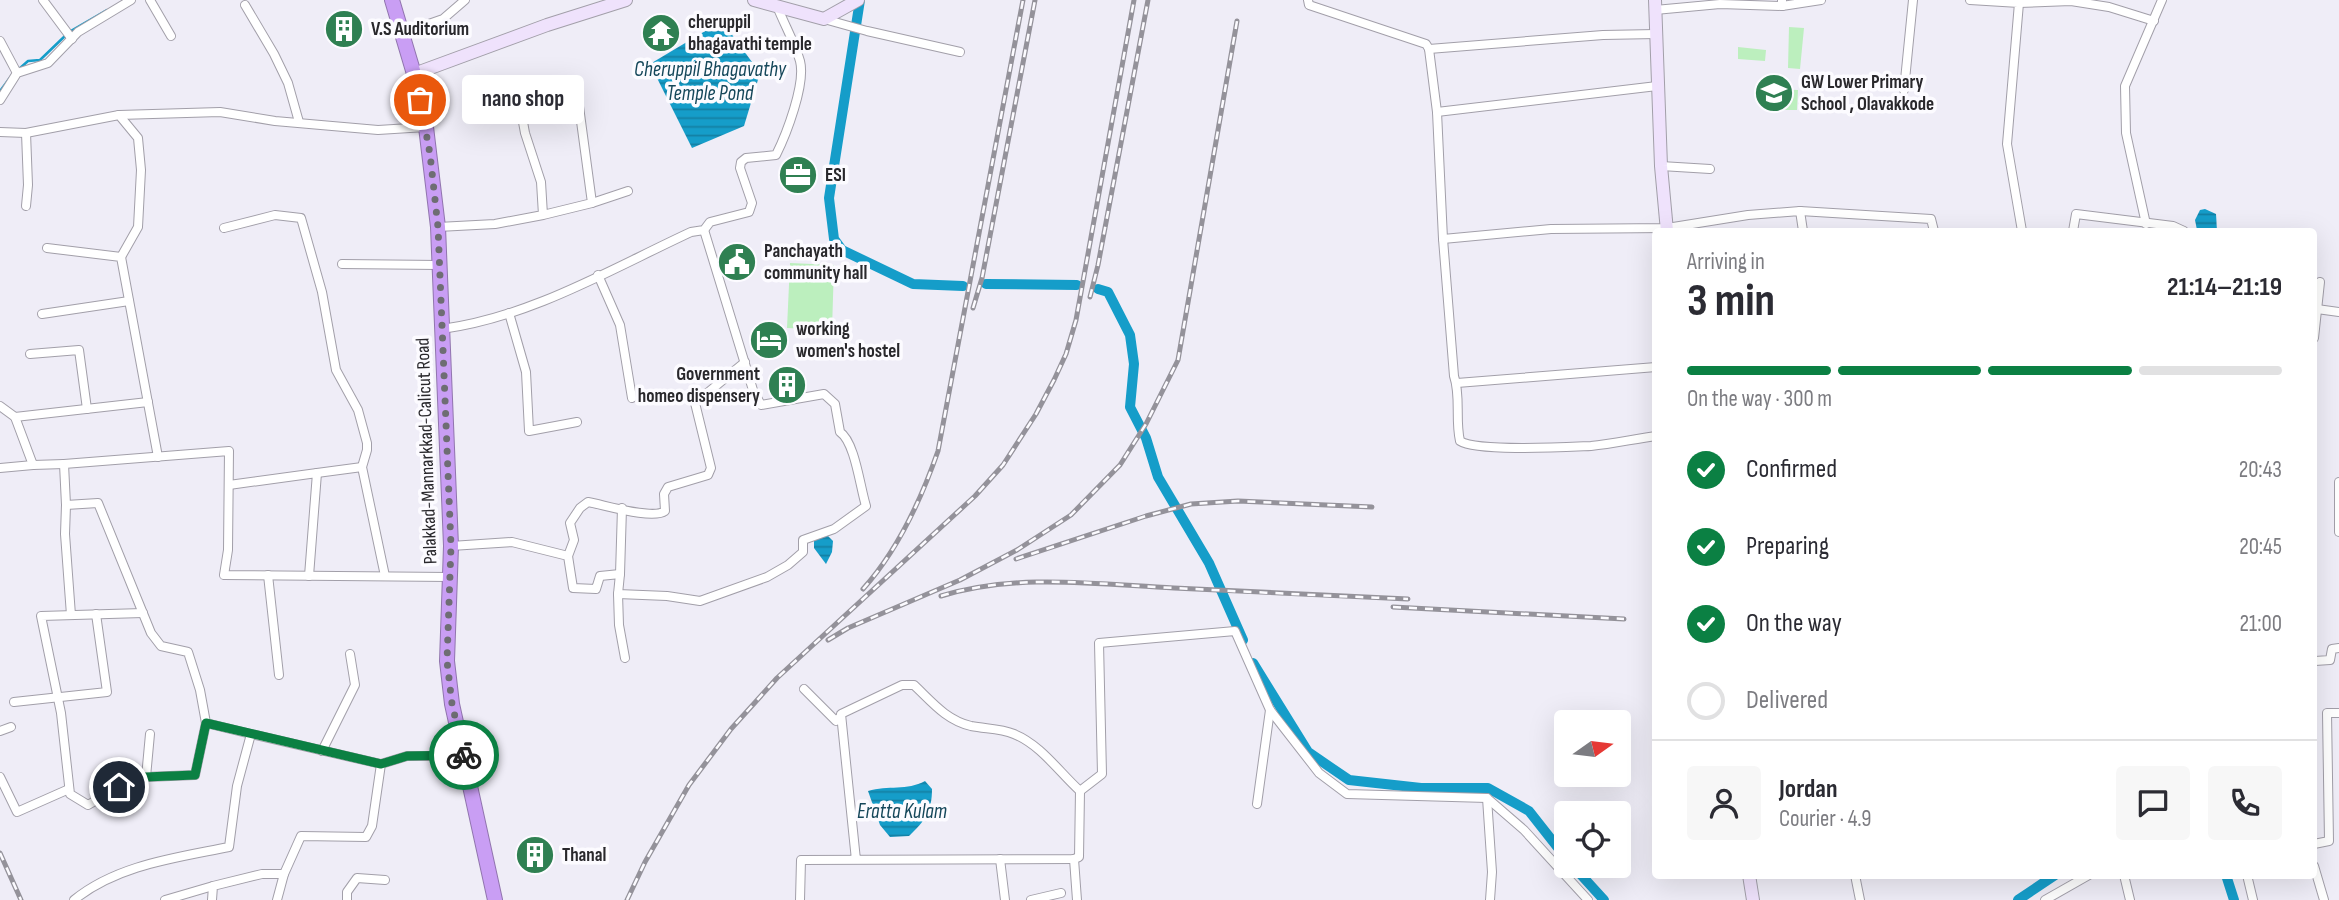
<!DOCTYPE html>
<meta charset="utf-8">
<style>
body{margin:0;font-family:"Sofia Sans Condensed",sans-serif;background:#f7f7f7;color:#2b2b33;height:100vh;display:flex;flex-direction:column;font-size:26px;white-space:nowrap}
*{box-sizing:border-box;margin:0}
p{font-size:23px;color:#7c7c81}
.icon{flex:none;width:38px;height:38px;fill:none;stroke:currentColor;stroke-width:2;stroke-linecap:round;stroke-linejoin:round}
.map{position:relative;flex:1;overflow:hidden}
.details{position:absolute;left:1652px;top:228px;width:665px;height:651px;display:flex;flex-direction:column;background:#fff;border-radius:7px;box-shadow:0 7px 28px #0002}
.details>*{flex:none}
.needle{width:46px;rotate:76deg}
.tools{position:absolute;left:1554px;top:710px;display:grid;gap:14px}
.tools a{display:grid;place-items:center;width:77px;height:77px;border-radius:7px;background:#fff;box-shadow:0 7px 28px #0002;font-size:35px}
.pin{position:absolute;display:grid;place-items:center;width:60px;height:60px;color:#fff;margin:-30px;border:4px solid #fff;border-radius:50%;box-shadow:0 2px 7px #0007}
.courier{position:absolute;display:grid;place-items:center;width:70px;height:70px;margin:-35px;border:5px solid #0b8043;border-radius:50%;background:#fff;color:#222;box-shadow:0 2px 9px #0007}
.bubble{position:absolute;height:49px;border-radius:7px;background:#fff;box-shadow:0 7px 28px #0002;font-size:23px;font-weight:700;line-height:49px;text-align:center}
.summary em{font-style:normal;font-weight:700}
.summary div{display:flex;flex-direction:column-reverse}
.summary{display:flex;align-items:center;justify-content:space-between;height:119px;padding:0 35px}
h1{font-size:46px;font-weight:700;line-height:52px}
.bar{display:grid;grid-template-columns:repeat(4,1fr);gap:10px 7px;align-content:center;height:84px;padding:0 35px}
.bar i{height:9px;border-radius:5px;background:#e1e1e2}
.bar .on{background:#0b8043}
.bar p{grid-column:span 4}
.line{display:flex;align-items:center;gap:18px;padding:0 35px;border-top:2px solid #e1e1e2}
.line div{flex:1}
.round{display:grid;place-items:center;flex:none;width:74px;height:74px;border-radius:7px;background:#f7f7f7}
ol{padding:0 35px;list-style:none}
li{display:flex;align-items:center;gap:21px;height:77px}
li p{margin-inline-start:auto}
li .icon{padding:7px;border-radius:50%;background:#0b8043;color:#fff;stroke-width:4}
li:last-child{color:#7c7c81}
li i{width:38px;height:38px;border:4px solid #e1e1e2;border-radius:50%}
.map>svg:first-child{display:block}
</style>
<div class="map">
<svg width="2339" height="900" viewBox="0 0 2339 900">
<defs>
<pattern id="water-rules" width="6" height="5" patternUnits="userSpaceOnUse" patternTransform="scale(1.75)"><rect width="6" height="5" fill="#159dc9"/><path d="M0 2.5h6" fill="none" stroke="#1380a3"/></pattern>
</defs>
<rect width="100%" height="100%" fill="#efedf7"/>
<!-- green -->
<g fill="#bcefbe">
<polygon points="1789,27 1804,28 1800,69 1788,68"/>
<polygon points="1738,47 1766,50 1765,61 1738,59"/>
<polygon points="1768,89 1798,90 1797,110 1767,110"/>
<polygon points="790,263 834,265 832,330 787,328"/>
</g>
<!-- water -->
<g fill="url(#water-rules)">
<polygon points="722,21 760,73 744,126 692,148 650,64"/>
<polygon points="2205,209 2216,214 2217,231 2197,230 2195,220 2200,210"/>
<polygon points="827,535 833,541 832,552 826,564 814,548 814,541"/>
<path d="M925,781L932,789C932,811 925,821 909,836L890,837L880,825L868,791C888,785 907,791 925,781Z"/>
</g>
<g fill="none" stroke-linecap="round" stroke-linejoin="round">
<!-- stream -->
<g stroke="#159dc9" stroke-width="2.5">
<polyline points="69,32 107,10"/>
<polyline points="19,69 28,61 40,60 66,35"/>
<polyline points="0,91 12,75"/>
</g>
<!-- canal -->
<g stroke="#159dc9" stroke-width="10">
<polyline points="860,0 829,198 834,239 842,250 913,284 963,286"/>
<polyline points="986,284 1077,285"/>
<polyline points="1098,289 1108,292 1130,335 1134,364 1130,407 1146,438 1158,477 1209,563 1243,640"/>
<polyline points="1253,663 1308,752 1349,780 1421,788 1488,788 1529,811 1566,858"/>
<polyline points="1573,866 1604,900"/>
<polyline points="2226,875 2234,900"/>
<polyline points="2018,900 2055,875"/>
</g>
<!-- street casing -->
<g stroke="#a29fa9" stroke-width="10">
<g id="street">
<polyline points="43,0 72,39"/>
<polyline points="150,0 171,36"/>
<path d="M1308,0L1309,5L1426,44L1429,49L1437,112L1443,239L1454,376C1461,396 1455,420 1460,441C1477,452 1566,447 1591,446C1612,444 1634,439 1656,436"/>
<polyline points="1782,0 1782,6 1821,0"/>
<polyline points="1970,0 2019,3 2007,144 2022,231"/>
<polyline points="2019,3 2071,1 2109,7 2154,21"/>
<polyline points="245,5 274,54 288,83 299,122"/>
<polyline points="1655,10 1720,4 1782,6"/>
<polyline points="824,19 867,31 960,52"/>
<polyline points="403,33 443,19 465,0"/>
<polyline points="0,41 17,73"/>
<polyline points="1429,49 1603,35 1656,34"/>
<polyline points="1904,90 1913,0"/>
<polyline points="0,100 17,73 48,63 78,32 131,0"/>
<polyline points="1437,112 1657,86"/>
<polyline points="119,115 220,112 275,121 378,130 426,127"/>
<polyline points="497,115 521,111"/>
<polyline points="0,132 26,133 119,115 138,138 141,170 138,227 121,257"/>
<polyline points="1661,166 1710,169"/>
<polyline points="592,203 628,191"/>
<polyline points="26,206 28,185 26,133"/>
<polyline points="1800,211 1931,219 1934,231"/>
<polyline points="2146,224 2126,133 2125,86 2162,0"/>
<polyline points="438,227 495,224 543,215 541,182 525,133 521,111 550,98 578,99 592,203 543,215"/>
<polyline points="224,228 275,215 301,218 322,292 336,370 358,410 367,443 367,450 362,467 385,576"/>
<polyline points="2073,231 2076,214 2173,226 2184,231"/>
<polyline points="1443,239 1551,229 1667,228 1748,215 1800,211 1803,231"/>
<polyline points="47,248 121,257 158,457"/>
<polyline points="342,264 439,265"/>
<polyline points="598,275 620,325 632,398"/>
<polyline points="2317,309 2339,312"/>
<polyline points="509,313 526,372 529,431 577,422"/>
<polyline points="42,314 129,301"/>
<path d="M442,329C531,317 611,269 691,232L704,230L710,222L749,212L752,203L740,168L741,162L746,158L776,155C786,135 806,84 800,61C795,43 784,24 777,6"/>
<polyline points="2314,338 2320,282"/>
<polyline points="30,354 79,350 87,409"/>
<polyline points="1457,383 1656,367"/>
<polyline points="0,406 15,417 33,465 64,464"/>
<polyline points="15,417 148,402"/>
<polyline points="0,468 33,465"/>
<polyline points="317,473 362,467"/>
<polyline points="2339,482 2339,532"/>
<polyline points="229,485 317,473 309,576"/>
<polyline points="66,505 65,534 71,615"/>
<path d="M451,546L512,542L568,556L573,588L596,589L600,576L620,574L618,594L667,596L700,601L767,577L788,565L803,552V540L834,529L866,506C860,487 855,442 840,432L835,404L824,394L761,405L753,390L704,230"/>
<path d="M568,556L574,540L570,523L580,508L588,502C605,505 653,520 665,511L664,494L668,487L708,475L711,468L695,403L745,362"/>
<polyline points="620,574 622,508"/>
<polyline points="268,575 279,675"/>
<polyline points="618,594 619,625 625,658"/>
<polyline points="143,613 41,616 61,713 70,794 88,805 119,787 146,777 195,775 206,723"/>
<polyline points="2315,661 2330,660 2332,649 2339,648"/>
<polyline points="804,689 836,721 840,717"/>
<polyline points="14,702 107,692 96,614"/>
<polyline points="0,731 11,727"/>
<polyline points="251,734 206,723 200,690 188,652 161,646 151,633 98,503 66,505 64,464 229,451 228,550 224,575 450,577"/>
<polyline points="322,751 355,685 350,654"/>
<polyline points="0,777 17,812 69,789"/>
<polyline points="146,777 150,734"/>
<polyline points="1080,791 1102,774 1099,643 1235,631 1270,710 1319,773 1347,794 1487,798 1524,830 1588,900"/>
<polyline points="1487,798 1492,872 1490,900"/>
<polyline points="1257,804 1270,710"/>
<polyline points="2314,844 2329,841 2327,713 2339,713"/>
<polyline points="1000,859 1005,900"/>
<polyline points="1074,859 1077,900"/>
<polyline points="2314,866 2324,900"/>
<polyline points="1855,875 1860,900"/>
<polyline points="2124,875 2130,900"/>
<polyline points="2247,875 2253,900"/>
<path d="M74,900C117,865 175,858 229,847L237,786L251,734L381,764"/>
<polyline points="165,900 213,886"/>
<polyline points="212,900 213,886 262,874 284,874 301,836 366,837 372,826 381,764 407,756 464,756"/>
<polyline points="277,900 284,874"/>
<polyline points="347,900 347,892 357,878 385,880"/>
<path d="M800,900L801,860L1074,859L1079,857L1080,791C1059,772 1041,745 1014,734C1000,728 986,729 971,726C946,720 932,702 914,685H902L841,714L856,860"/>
<polyline points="1031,900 1061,893"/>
<polyline points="2045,900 2089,875"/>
</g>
</g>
<!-- secondary casing -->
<g stroke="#a29fa9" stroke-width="14">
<g id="secondary">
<polyline points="754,0 824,19 858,0"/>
<polyline points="1655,0 1661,166 1667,231"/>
<polyline points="414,74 547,25 626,0"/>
<polyline points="1749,875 1753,900"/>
</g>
</g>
<!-- highway casing -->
<g stroke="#9175ae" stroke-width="16">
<polyline id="highway" points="392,0 414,74 426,127 438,227 451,546 447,661 452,704 495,900"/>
</g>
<!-- street -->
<use href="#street" stroke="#fff" stroke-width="8"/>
<!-- secondary -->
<use href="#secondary" stroke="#efe2fc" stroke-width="12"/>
<!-- highway -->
<use href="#highway" stroke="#c99ef4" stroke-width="14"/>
<!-- rail casing -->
<g stroke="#94929a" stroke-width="5">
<g id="rail">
<polyline points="1090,297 1098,265 1148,0"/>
<polyline points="973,308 982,278 1035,0"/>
<polyline points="1016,559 1146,516 1191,504 1238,501 1372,507"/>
<path d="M863,589C898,550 921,500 938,451L1023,0"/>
<path d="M941,596C1018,573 1095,584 1174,588C1252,592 1330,596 1408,599"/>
<polyline points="1393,607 1624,619"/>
<polyline points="828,640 848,628 960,580 1017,550 1071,515 1120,465 1146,424 1178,360 1237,21"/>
<polyline points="0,853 21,900"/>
<polyline points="627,900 645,862 689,785 731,729 777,678 975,496 1003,465 1036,414 1054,380 1066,354 1076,320 1134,0"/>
</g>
</g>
<!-- rail -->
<use href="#rail" stroke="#fcfbff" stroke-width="2.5" stroke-dasharray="8" stroke-linecap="butt"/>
</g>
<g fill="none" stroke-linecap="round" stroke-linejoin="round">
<!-- done -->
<polyline stroke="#6e6d73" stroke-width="7" stroke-dasharray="0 12.6" points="420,100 430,154 438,227 451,546 447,661 452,704 464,755"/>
<!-- route -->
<polyline stroke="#0b8043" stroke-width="9" points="119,787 145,777 195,775 206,723 381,764 407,756 464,755"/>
</g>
<!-- icons -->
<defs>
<g id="building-disc" transform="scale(2.0125)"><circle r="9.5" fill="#2f8052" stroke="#fcfbff"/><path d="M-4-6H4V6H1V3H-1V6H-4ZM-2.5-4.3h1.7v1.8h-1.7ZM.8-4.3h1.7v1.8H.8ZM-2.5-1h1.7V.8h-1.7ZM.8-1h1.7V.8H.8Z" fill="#fff"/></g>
<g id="temple-disc" transform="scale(2.0125)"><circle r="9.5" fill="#2f8052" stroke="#fcfbff"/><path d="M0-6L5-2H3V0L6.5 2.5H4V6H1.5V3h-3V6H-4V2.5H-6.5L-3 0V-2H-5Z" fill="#fff"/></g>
<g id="school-disc" transform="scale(2.0125)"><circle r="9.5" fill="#2f8052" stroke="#fcfbff"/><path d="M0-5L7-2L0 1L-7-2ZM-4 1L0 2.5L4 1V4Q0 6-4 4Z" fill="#fff"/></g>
<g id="office-disc" transform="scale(2.0125)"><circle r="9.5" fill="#2f8052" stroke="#fcfbff"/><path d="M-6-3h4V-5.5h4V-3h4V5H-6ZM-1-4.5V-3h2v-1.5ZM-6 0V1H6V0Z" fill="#fff"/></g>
<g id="civic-disc" transform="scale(2.0125)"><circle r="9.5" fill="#2f8052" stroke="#fcfbff"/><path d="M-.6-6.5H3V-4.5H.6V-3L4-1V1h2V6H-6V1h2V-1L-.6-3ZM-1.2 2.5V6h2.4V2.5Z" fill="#fff"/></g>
<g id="hotel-disc" transform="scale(2.0125)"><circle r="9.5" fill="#2f8052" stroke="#fcfbff"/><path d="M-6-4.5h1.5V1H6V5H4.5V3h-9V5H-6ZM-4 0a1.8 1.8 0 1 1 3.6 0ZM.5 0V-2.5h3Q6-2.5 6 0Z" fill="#fff"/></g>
</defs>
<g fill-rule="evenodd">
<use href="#building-disc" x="344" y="29"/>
<use href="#temple-disc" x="661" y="33"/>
<use href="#school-disc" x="1774" y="93"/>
<use href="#office-disc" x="798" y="175"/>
<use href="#civic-disc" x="737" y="262"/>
<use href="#hotel-disc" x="769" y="340"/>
<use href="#building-disc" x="787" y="385"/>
<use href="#building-disc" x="535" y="855"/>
</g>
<g text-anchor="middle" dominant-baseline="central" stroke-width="7" stroke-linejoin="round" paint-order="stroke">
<!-- poi labels -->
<g font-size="19" font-weight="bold" fill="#29282c" stroke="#fcfbff" text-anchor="start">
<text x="688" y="22">cheruppil<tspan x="688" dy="22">bhagavathi temple</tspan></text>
<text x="371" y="29">V.S Auditorium</text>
<text x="1801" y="82">GW Lower Primary<tspan x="1801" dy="22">School , Olavakkode</tspan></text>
<text x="825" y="175">ESI</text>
<text x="764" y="251">Panchayath<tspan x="764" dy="22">community hall</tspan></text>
<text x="796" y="329">working<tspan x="796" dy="22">women's hostel</tspan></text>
<text x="760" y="374" text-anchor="end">Government<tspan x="760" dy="22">homeo dispensery</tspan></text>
<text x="562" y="855">Thanal</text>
</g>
<!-- street labels -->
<g font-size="19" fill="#29282c" stroke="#fcfbff">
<text transform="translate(427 451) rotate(-92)">Palakkad-Mannarkkad-Calicut Road</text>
</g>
<!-- water labels -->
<g font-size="21" font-style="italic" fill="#15475a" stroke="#fcfbff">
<text x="710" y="69">Cheruppil Bhagavathy<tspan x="710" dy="24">Temple Pond</tspan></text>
<text x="902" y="811">Eratta Kulam</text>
</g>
</g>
</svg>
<div class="tools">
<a><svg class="needle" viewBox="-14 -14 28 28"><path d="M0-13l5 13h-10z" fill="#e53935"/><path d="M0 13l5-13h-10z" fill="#7c7c81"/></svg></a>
<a><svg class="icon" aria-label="locate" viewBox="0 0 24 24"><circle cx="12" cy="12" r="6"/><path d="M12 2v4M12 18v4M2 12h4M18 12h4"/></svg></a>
</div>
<div class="pin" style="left:420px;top:100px;background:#ea580c"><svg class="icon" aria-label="bag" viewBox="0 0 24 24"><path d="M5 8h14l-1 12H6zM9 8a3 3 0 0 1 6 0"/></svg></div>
<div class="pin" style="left:119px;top:787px;background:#1f2937"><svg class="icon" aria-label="home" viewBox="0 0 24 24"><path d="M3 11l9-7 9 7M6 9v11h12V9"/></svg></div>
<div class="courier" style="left:464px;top:755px"><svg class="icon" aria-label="bike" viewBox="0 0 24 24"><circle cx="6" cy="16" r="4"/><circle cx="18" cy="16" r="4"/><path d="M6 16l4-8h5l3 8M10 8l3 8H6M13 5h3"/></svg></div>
<div class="bubble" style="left:462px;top:75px;width:122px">nano shop</div>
<section class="details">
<div class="summary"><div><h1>3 min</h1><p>Arriving in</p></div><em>21:14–21:19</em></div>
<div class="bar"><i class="on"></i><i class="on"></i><i class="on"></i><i></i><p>On the way · 300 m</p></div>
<ol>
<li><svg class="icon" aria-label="check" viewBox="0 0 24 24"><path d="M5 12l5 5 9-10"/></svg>Confirmed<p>20:43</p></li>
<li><svg class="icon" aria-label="check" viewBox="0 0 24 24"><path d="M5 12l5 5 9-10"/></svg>Preparing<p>20:45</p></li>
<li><svg class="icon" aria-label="check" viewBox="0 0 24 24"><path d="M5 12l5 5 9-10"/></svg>On the way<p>21:00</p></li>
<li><i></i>Delivered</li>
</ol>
<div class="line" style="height:126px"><a class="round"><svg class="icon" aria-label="person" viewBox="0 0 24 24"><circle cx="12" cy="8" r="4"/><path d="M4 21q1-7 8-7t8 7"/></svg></a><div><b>Jordan</b><p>Courier · 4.9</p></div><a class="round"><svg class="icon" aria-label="chat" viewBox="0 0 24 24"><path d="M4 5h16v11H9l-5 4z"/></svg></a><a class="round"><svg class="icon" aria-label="phone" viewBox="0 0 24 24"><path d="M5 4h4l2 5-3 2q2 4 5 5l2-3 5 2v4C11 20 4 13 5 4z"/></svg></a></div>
</section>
</div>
